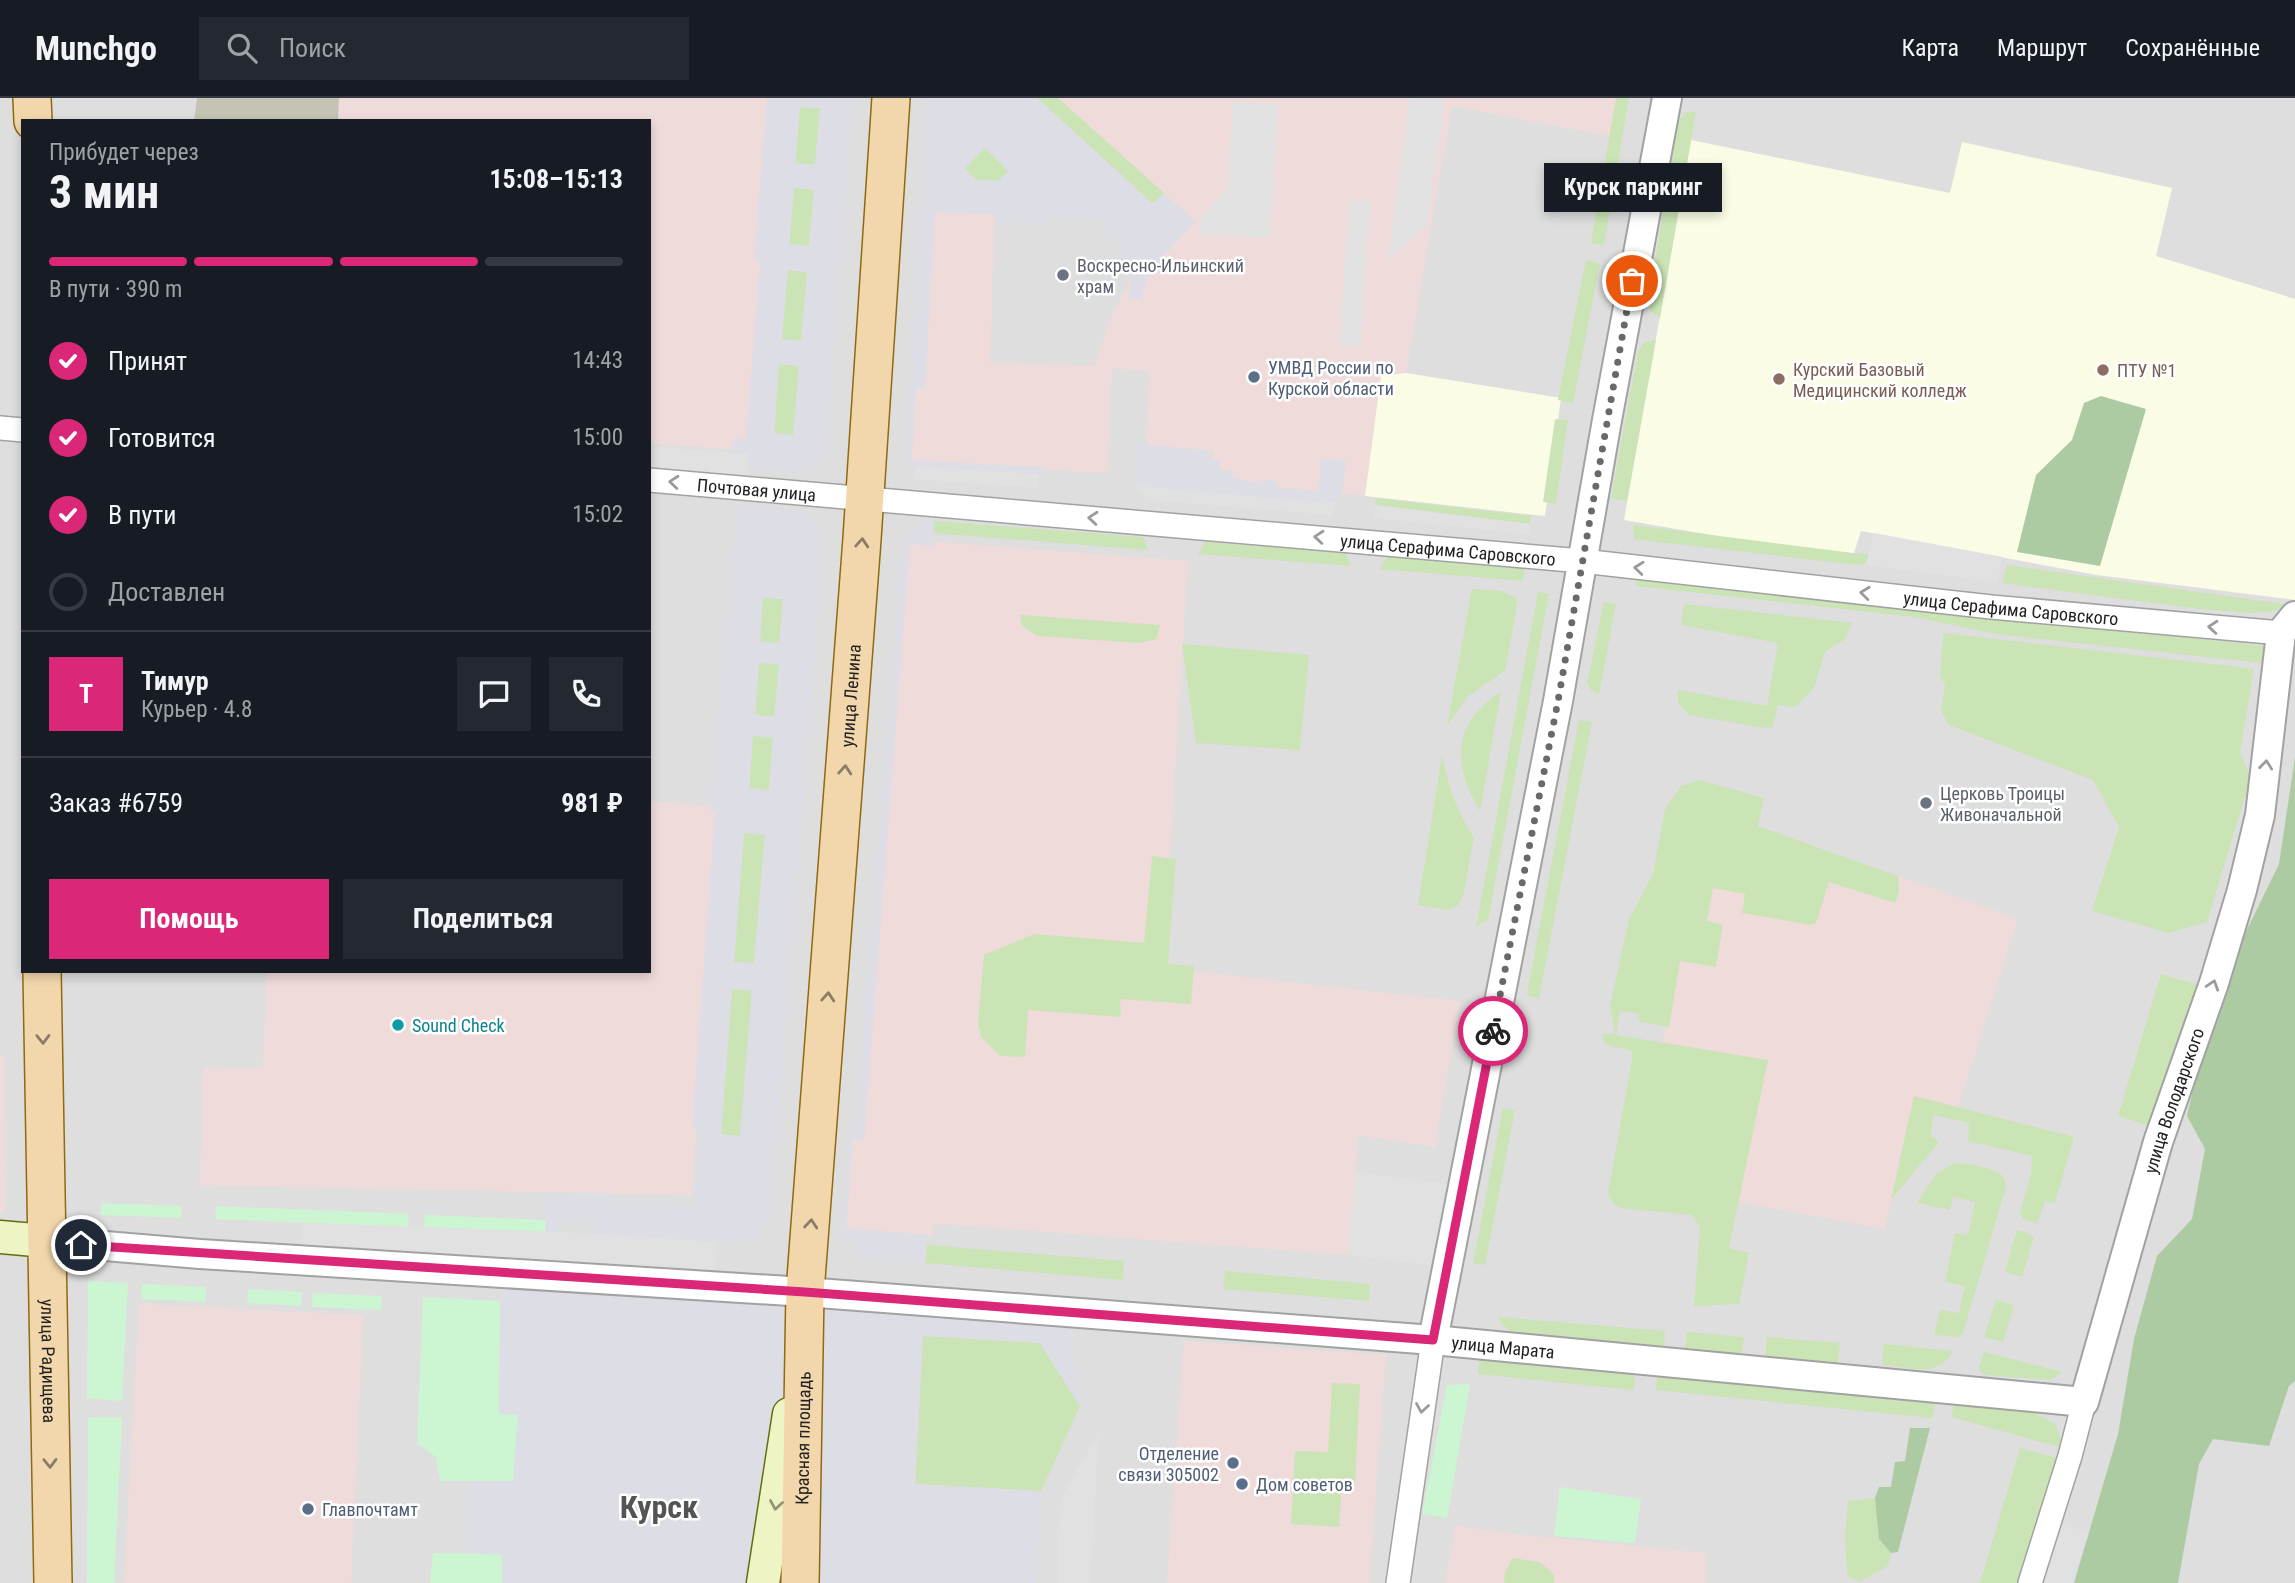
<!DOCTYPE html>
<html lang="ru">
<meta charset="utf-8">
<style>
body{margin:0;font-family:"Roboto Condensed",sans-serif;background:#242831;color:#f1f3f6;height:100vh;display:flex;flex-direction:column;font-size:26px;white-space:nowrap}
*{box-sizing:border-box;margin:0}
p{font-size:23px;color:#9ea1a6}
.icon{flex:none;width:38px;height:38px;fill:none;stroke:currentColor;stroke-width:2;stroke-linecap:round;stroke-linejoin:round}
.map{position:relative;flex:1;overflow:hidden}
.details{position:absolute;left:21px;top:21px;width:630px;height:854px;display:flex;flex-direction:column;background:#171b24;border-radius:0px;box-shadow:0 4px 10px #0003}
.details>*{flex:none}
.pin{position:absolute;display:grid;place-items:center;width:60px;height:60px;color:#fff;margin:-30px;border:4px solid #fff;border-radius:50%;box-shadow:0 2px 7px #0007}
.courier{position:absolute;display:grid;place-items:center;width:70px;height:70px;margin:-35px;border:5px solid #db2777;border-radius:50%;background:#fff;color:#222;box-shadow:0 2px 9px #0007}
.bubble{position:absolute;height:49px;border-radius:0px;background:#171b24;box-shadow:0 4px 10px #0003;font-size:23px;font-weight:700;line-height:49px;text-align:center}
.overview em{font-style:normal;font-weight:700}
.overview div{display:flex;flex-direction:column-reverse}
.overview{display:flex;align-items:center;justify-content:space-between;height:119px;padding:0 28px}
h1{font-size:46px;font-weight:700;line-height:52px}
.bar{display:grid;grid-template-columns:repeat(4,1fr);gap:10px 7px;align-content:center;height:84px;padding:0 28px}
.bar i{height:9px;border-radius:5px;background:#363941}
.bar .selected{background:#db2777}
.bar p{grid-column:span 4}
.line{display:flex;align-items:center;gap:18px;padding:0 28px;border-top:2px solid #363941}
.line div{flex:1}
.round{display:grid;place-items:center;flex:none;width:74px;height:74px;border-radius:0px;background:#242831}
ol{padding:0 28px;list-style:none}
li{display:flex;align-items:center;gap:21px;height:77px}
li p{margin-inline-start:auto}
li .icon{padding:7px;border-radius:50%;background:#db2777;color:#fff;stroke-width:4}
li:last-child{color:#9ea1a6}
li i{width:38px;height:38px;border:4px solid #363941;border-radius:50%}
.action{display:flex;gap:14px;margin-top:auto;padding:14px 28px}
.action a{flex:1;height:80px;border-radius:0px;background:#db2777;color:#fff;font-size:28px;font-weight:700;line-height:80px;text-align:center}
.action a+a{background:#242831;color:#f1f3f6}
header{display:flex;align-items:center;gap:42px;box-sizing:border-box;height:98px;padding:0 35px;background:#171b24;border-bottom:2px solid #363941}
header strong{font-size:33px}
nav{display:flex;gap:38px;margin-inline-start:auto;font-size:24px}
.search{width:490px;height:63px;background:#242831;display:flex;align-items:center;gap:18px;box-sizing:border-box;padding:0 24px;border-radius:0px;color:#9ea1a6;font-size:26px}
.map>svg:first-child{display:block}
</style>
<header>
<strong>Munchgo</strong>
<div class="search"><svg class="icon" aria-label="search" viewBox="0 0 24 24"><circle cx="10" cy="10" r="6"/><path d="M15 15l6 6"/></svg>Поиск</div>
<nav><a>Карта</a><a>Маршрут</a><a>Сохранённые</a></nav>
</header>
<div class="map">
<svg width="2295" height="1485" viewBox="0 0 2295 1485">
<rect width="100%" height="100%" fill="#f0eee9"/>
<!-- residential -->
<path fill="#dfdede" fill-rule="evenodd" d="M0,0H2295V1485H0ZM23,23H649V873H23Z"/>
<!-- commercial -->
<g fill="#efdcda">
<polygon points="226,0 782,0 755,353 649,345 649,23 225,23"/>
<polygon points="1053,0 1622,0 1615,39 1452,8 1406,275 1381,279 1365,398 1213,382 1214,353 1147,348 1149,273 1112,270 1107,375 909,364 927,97 995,100 990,265 1095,268 1109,224 1139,163"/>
<polygon points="910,442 1188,463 1163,870 1460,903 1435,1049 1358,1037 1348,1157 933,1125 931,1137 846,1130 853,1041 864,1042"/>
<polygon points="1730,691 1764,700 1758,728 2018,821 1954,1021 1911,1010 1885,1131 1734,1103 1662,949 1678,854"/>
<polygon points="649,703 716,709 692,1097 200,1087 203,971 263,970 267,873 649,873"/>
<polygon points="0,958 4,958 5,1113 0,1113"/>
<polygon points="139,1206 363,1217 351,1485 124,1485"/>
<polygon points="1184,1243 1386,1257 1369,1485 1167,1485"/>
<polygon points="1456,1428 1522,1437 1705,1455 1706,1485 1445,1485"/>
</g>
<!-- education -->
<g fill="#fbfce6">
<polygon points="1691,42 1950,95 1962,44 2172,90 2156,158 2295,201 2295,502 2097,477 1861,433 1852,461 1624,422"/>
<polygon points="1406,275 1561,300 1545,418 1365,398 1381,278"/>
</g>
<!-- construction -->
<polygon fill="#c4c4b5" points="197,0 339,0 338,23 194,23"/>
<!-- grass -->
<g fill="#cae4b5">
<polygon points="1037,0 1058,0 1164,95 1153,106"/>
<polygon points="1616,0 1629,0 1604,147 1591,145"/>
<polygon points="800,9 820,10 815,67 795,66"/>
<polygon points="1686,14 1696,14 1660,220 1650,213 1648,204 1679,22"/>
<polygon points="985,49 1009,73 998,83 976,82 964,70"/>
<polygon points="794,90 814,91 809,148 789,147"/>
<polygon points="1586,162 1600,165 1573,305 1558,302"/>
<polygon points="787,172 807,174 802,243 782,242"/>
<polygon points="1656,242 1627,403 1611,400 1638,254 1645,244"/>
<polygon points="779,266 799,268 794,337 774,335"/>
<polygon points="1555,321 1568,322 1556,406 1543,404"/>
<polygon points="1376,400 1531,418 1530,426 1375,407"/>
<polygon points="934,423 1143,439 1148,452 933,435"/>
<polygon points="1633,427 1869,457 1865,466 1858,467 1634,441"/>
<polygon points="1205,444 1346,455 1351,468 1198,456"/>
<polygon points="1387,459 1525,470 1523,483 1380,471"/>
<polygon points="2007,467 2289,507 2271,514 2247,515 2200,511 2002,485"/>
<polygon points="1637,478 2264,548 2262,565 1996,536 1915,519 1636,488"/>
<polygon points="1472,491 1501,493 1516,500 1517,508 1505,573 1468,598 1447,628"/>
<polygon points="1538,494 1549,496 1488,822 1476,829"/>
<polygon points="763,499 783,501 780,546 760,544"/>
<polygon points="1604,504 1616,506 1599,597 1591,592 1587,586"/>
<polygon points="1684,506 1852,525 1844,542 1825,554 1814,590 1795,609 1778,607 1772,631 1689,617 1678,605 1678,592 1767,608 1778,545 1681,527"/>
<polygon points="1020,517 1160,527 1157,541 1139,545 1037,538 1022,528"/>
<polygon points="1943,535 2254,571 2240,655 2251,679 2207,824 2169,835 2092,813 2119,729 2093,682 1949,627 1941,613 1945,587 1940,578"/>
<polygon points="1182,546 1309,557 1300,652 1196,645"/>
<polygon points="759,564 779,566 775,619 755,617"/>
<path d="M1501,594L1480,713C1452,667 1452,625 1501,594Z"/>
<polygon points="1579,622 1592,624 1539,900 1529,898 1527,895"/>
<polygon points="753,638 773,639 769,692 749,691"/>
<path d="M1442,657C1448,687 1456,713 1474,739L1463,799L1458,807L1450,812L1418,807Z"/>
<polygon points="1700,682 1764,700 1758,728 1898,778 1899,793 1895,805 1829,784 1816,825 1811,827 1742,815 1745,796 1713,790 1707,823 1723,827 1716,869 1680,863 1669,929 1638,923 1639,916 1620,913 1616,937 1768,962 1729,1150 1749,1155 1739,1206 1694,1208 1700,1129 1692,1117 1622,1110 1614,1106 1608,1096 1632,961 1632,953 1604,946 1602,936 1615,936 1610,908 1629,821 1653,776 1665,711 1681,688"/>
<polygon points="744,735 765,736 754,865 734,864"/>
<polygon points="1152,758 1176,761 1168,866 1194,868 1191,906 1120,901 1121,919 1028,912 1025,959 1000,958 981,939 978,926 984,857 1034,836 1144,845"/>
<polygon points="2161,876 2199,887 2150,1028 2118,1018"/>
<polygon points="732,891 752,892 741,1038 721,1037"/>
<polygon points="1914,998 2074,1039 2055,1105 2045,1103 2037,1126 2023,1121 2020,1114 2031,1076 2032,1058 1968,1043 1969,1025 1933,1017 1931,1038 1939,1044 1891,1102"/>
<polygon points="1503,1010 1515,1012 1485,1167 1473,1165"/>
<path d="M1955,1065C1973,1066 1990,1068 2004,1079L2006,1089L1963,1235L1958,1239L1934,1237L1940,1212L1959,1215L1965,1188L1945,1184L1955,1135L1968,1137L1975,1104L1953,1099L1950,1112L1917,1105L1937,1075Z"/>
<polygon points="2017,1132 2034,1138 2022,1179 2005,1174"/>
<polygon points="927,1147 1124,1163 1123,1182 925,1165"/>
<polygon points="1225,1173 1370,1186 1369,1203 1223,1191"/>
<polygon points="1996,1202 2014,1207 2003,1244 1984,1239"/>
<polygon points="1498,1219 1665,1233 1664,1249 1513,1236 1502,1226"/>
<polygon points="1687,1234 1744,1239 1742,1256 1685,1251"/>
<polygon points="923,1238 1040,1245 1080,1308 1041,1393 915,1386"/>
<polygon points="1767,1239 1840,1245 1838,1266 1765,1260"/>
<path d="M1884,1246L1953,1253C1938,1281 1909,1269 1882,1267Z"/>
<polygon points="1984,1254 2062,1274 2051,1282 1986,1277 1981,1274 1979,1270"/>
<polygon points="1479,1260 1635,1275 1634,1292 1478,1276"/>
<polygon points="1657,1279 1936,1304 1932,1320 1656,1292"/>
<polygon points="1332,1285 1360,1286 1355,1386 1342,1385 1339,1429 1291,1426 1295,1353 1328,1354"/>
<polygon points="1954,1307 2033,1314 2056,1327 2063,1350 1951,1319"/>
<polygon points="2020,1350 2060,1361 2020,1485 1980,1485"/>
<polygon points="1875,1400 1879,1441 1891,1455 1888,1468 1859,1484 1847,1477 1845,1437 1848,1403"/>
<polygon points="1513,1460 1539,1464 1554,1476 1554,1485 1504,1485 1505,1474"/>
</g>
<!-- forest -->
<g fill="#accba2">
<polygon points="2101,298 2146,311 2100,468 2017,454 2036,377 2072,342 2084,305"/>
<polygon points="2295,659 2295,1283 2289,1288 2269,1348 2213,1341 2199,1366 2178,1485 2074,1485 2118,1336 2134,1241 2157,1158 2192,1121 2205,1051 2187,1018 2210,916 2241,844 2279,766"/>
<polygon points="1910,1330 1930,1330 1898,1454 1891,1455 1879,1441 1875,1400 1879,1389 1891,1389 1895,1364 1905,1363"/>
</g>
<!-- park -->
<g fill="#ccf5d1">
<polygon points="101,1105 181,1108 181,1120 101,1117"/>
<polygon points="216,1108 409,1116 408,1129 215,1121"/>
<polygon points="425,1117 546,1122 545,1134 424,1129"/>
<polygon points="88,1183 128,1185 122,1303 87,1300"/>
<polygon points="142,1186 206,1189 206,1204 141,1201"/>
<polygon points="248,1191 302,1194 301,1208 247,1205"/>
<polygon points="313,1195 381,1198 381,1212 312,1209"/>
<polygon points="423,1199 500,1203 499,1315 518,1317 513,1383 440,1383 436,1359 417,1345"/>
<polygon points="1470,1286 1447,1420 1422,1416 1447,1287"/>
<polygon points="88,1319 122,1320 114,1485 87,1485"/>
<polygon points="1560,1389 1641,1401 1635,1445 1554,1438"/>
<polygon points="433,1455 503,1456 502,1485 430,1485"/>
</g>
<!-- parking -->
<g fill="#e1e1e1">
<polygon points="1409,0 1445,0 1427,128 1388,162"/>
<polygon points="1233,3 1279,6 1270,140 1199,137 1200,120 1227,91"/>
<polygon points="1349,102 1370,103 1361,249 1339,247"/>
<polygon points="655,349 749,356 746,389 652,382"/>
<polygon points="915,368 1039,376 1038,390 914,381"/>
<polygon points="1137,388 1330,405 1338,402 1331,417 1147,402"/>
<polygon points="1375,407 1530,426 1529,436 1374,420"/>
<polygon points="1874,435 2003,459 1997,484 1866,467"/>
<polygon points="1355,1074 1462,1088 1447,1169 1348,1157"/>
<polygon points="302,1125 585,1135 715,1144 717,1188 500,1199 500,1174 301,1152"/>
<polygon points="1099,1334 1090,1485 1057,1485 1061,1401"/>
<polygon points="2054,1423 2089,1435 2072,1485 2034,1485"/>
</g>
<!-- plaza -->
<g fill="#dddde6" fill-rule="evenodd">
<path d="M767,0H853L826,351L823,362L816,368L794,374L748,370V356L732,355L733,341H746L760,163L754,162ZM800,9L820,10L815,67L795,65ZM794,90L814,92L809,148L789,146ZM788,172L807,174L801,243L782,241ZM779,266L799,268L793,337L774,335Z"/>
<path d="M926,0H1037L1153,106L1164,95L1196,124L1149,174L1141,201L1129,200L1130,171L1119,170L1120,136L1103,135L1104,122L1045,119L1044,126L998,124V117L935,114L925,291H916L912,362L1043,369L1039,376L910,368L906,366ZM985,50L1008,73L998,83L976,82L965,70Z"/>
<polygon points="1136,346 1208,352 1207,361 1219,363 1219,371 1232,373 1231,379 1252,384 1275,382 1280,390 1318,394 1321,361 1346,363 1343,391 1338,402 1330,405 1137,388 1134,384"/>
<path d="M738,407L802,414L818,428L824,443L771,1116L762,1133L755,1139L735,1144L594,1136V1125L561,1123L560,1134H545L546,1095L611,1096V1104L694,1108L701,1031L692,1030L715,713L709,712ZM763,500L783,501L779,545L760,543ZM759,565L779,566L774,619L755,617ZM753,638L773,640L769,692L749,690ZM744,735L765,737L754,865L734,864ZM732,891L752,893L740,1038L721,1036Z"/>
<polygon points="934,423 933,448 910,446 864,1042 853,1042 846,1130 927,1137 925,1165 872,1161 857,1154 846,1140 842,1132 851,1032 856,1025 902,449 904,442 913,431 925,424"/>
<polygon points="501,1174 1074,1215 1073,1259 1080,1308 1040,1245 923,1238 915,1386 1041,1393 1036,1485 502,1485 502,1457 467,1455 468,1384 513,1383 518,1317 499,1316"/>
</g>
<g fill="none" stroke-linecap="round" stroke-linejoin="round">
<!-- minor casing -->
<g stroke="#a2a2a2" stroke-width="26">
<g id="minor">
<polyline points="0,330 23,332"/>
<path id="s1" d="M649,382L1582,463L1991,509L2281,535"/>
<polyline points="1398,1485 1433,1242"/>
<polyline points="2030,1485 2070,1358 2084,1304"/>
</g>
</g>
<!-- tertiary casing -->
<g stroke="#a2a2a2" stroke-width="32">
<g id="tertiary">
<path id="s2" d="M46,1143L200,1156L805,1194L1433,1242L2084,1304L2158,1044L2214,885L2242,792L2260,717L2281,535L2295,518"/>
<polyline points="1433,1242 1558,603 1607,322 1667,0"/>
</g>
</g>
<!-- secondary casing -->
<g stroke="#616f11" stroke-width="35">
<g id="secondary">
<polyline points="0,1139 46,1143"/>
<polyline points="763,1485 789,1316"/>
</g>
</g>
<!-- primary casing -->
<g stroke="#8e6a10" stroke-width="40">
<g id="primary">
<polyline points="32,0 33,23"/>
<path id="s3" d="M42,873L53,1485"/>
<path id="s4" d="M800,1485L805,1194L862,441L891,0"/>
</g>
</g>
<!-- minor -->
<use href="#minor" stroke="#fff" stroke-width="23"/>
<!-- tertiary -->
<use href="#tertiary" stroke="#fff" stroke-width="28"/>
<!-- secondary -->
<use href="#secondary" stroke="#eff4c4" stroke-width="32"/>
<!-- primary -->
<use href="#primary" stroke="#f3d7ac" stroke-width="37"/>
</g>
<!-- one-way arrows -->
<defs><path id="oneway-chevron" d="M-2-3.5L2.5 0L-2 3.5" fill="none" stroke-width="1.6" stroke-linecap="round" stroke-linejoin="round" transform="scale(1.75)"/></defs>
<g stroke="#9b9b9b">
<use href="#oneway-chevron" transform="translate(674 384) rotate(-175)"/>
<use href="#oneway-chevron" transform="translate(1093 420) rotate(-175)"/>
<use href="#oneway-chevron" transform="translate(1319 439) rotate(-175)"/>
<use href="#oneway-chevron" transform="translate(1639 470) rotate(-174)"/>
<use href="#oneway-chevron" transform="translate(1865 495) rotate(-174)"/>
<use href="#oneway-chevron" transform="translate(2213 529) rotate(-175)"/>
<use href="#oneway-chevron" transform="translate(2266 667) rotate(-84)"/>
<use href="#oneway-chevron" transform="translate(2213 887) rotate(-72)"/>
<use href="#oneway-chevron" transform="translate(1422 1310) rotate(99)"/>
</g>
<g stroke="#8a7c66">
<use href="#oneway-chevron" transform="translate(862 445) rotate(-86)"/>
<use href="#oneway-chevron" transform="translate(845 672) rotate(-86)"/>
<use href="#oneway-chevron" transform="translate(828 899) rotate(-86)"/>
<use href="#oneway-chevron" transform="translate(43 941) rotate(89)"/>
<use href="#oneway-chevron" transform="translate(811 1126) rotate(-85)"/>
<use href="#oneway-chevron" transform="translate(50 1365) rotate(89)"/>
</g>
<use stroke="#92957b" href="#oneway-chevron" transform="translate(776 1407) rotate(99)"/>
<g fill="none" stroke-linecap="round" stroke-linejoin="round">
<!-- done -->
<polyline stroke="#696967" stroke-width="7" stroke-dasharray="0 12.6" points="1493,933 1558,603 1632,183"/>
<!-- route -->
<polyline stroke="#db2777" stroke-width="9" points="81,1147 805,1194 1433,1242 1493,933"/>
</g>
<!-- markers -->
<g fill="#6b7280" stroke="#fff" stroke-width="2.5">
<circle cx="1063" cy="177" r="7"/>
<circle cx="1926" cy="705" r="7"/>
</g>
<g fill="#8d6e63" stroke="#fff" stroke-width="2.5">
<circle cx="2103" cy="272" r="7"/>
<circle cx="1779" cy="281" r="7"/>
</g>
<g fill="#5c6f8a" stroke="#fff" stroke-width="2.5">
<circle cx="1254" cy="279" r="7"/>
<circle cx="1233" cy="1365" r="7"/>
<circle cx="1242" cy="1386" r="7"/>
<circle cx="308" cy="1411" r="7"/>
</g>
<circle fill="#0f9aa8" stroke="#fff" stroke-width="2.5" cx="398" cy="927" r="7"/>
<g text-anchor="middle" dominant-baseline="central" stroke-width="5" stroke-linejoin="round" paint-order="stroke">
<!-- worship labels -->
<g font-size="18" fill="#5b616d" stroke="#fff" text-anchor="start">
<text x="1077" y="167">Воскресно-Ильинский<tspan x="1077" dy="21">храм</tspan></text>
<text x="1940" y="695">Церковь Троицы<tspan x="1940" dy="21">Живоначальной</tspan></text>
</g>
<!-- service labels -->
<g font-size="18" fill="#4e5e75" stroke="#fff" text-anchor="start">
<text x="1268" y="269">УМВД России по<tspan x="1268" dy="21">Курской области</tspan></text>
<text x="1219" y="1355" text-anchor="end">Отделение<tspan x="1219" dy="21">связи 305002</tspan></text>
<text x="1256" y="1386">Дом советов</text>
<text x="322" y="1411">Главпочтамт</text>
</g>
<!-- education labels -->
<g font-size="18" fill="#785e54" stroke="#fff" text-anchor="start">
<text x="1793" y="271">Курский Базовый<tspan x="1793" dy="21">Медицинский колледж</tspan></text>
<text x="2117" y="272">ПТУ №1</text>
</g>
<!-- street labels -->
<g font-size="18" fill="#212121" stroke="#fff">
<text stroke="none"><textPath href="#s1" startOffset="108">Почтовая улица</textPath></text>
<text stroke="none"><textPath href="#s1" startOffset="802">улица Серафима Саровского</textPath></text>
<text stroke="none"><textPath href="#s1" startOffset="1368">улица Серафима Саровского</textPath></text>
<text stroke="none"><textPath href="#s4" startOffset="889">улица Ленина</textPath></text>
<text stroke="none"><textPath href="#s2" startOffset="2359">улица Володарского</textPath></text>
<text stroke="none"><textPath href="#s2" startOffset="1461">улица Марата</textPath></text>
<text stroke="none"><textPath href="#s3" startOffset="390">улица Радищева</textPath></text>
<text stroke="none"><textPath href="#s4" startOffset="145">Красная площадь</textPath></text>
</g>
<!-- culture labels -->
<g font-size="18" fill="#0d838f" stroke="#fff" text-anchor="start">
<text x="412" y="927">Sound Check</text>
</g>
<!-- town labels -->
<g font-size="32" font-weight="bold" fill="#545454" stroke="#fff">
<text x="659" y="1409">Курск</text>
</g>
</g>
</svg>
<div class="pin" style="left:1632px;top:183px;background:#ea580c"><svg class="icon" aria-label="bag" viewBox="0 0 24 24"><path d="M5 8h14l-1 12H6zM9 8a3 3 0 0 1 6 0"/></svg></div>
<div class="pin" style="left:81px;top:1147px;background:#1f2937"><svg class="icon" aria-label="home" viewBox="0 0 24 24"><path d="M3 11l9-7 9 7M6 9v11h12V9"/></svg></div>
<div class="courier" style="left:1493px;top:933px"><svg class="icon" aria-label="bike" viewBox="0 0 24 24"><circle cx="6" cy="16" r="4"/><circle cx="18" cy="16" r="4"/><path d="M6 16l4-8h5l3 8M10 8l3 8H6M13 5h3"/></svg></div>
<div class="bubble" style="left:1544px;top:65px;width:178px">Курск паркинг</div>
<section class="details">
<div class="overview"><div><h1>3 мин</h1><p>Прибудет через</p></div><em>15:08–15:13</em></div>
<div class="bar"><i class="selected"></i><i class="selected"></i><i class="selected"></i><i></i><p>В пути · 390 m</p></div>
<ol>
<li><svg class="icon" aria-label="check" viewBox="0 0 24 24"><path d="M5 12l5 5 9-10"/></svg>Принят<p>14:43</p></li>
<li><svg class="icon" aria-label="check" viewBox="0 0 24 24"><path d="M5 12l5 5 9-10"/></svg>Готовится<p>15:00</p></li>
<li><svg class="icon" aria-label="check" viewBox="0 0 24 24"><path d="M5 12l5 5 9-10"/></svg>В пути<p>15:02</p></li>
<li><i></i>Доставлен</li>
</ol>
<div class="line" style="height:126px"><b class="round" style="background:#db2777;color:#fff">Т</b><div><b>Тимур</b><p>Курьер · 4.8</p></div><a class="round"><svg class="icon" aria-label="chat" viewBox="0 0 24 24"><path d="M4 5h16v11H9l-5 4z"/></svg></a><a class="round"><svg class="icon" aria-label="phone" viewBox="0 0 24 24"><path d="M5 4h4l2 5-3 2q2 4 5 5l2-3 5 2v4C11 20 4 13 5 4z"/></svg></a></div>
<div class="line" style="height:91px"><div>Заказ #6759</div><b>981 ₽</b></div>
<div class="action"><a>Помощь</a><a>Поделиться</a></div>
</section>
</div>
